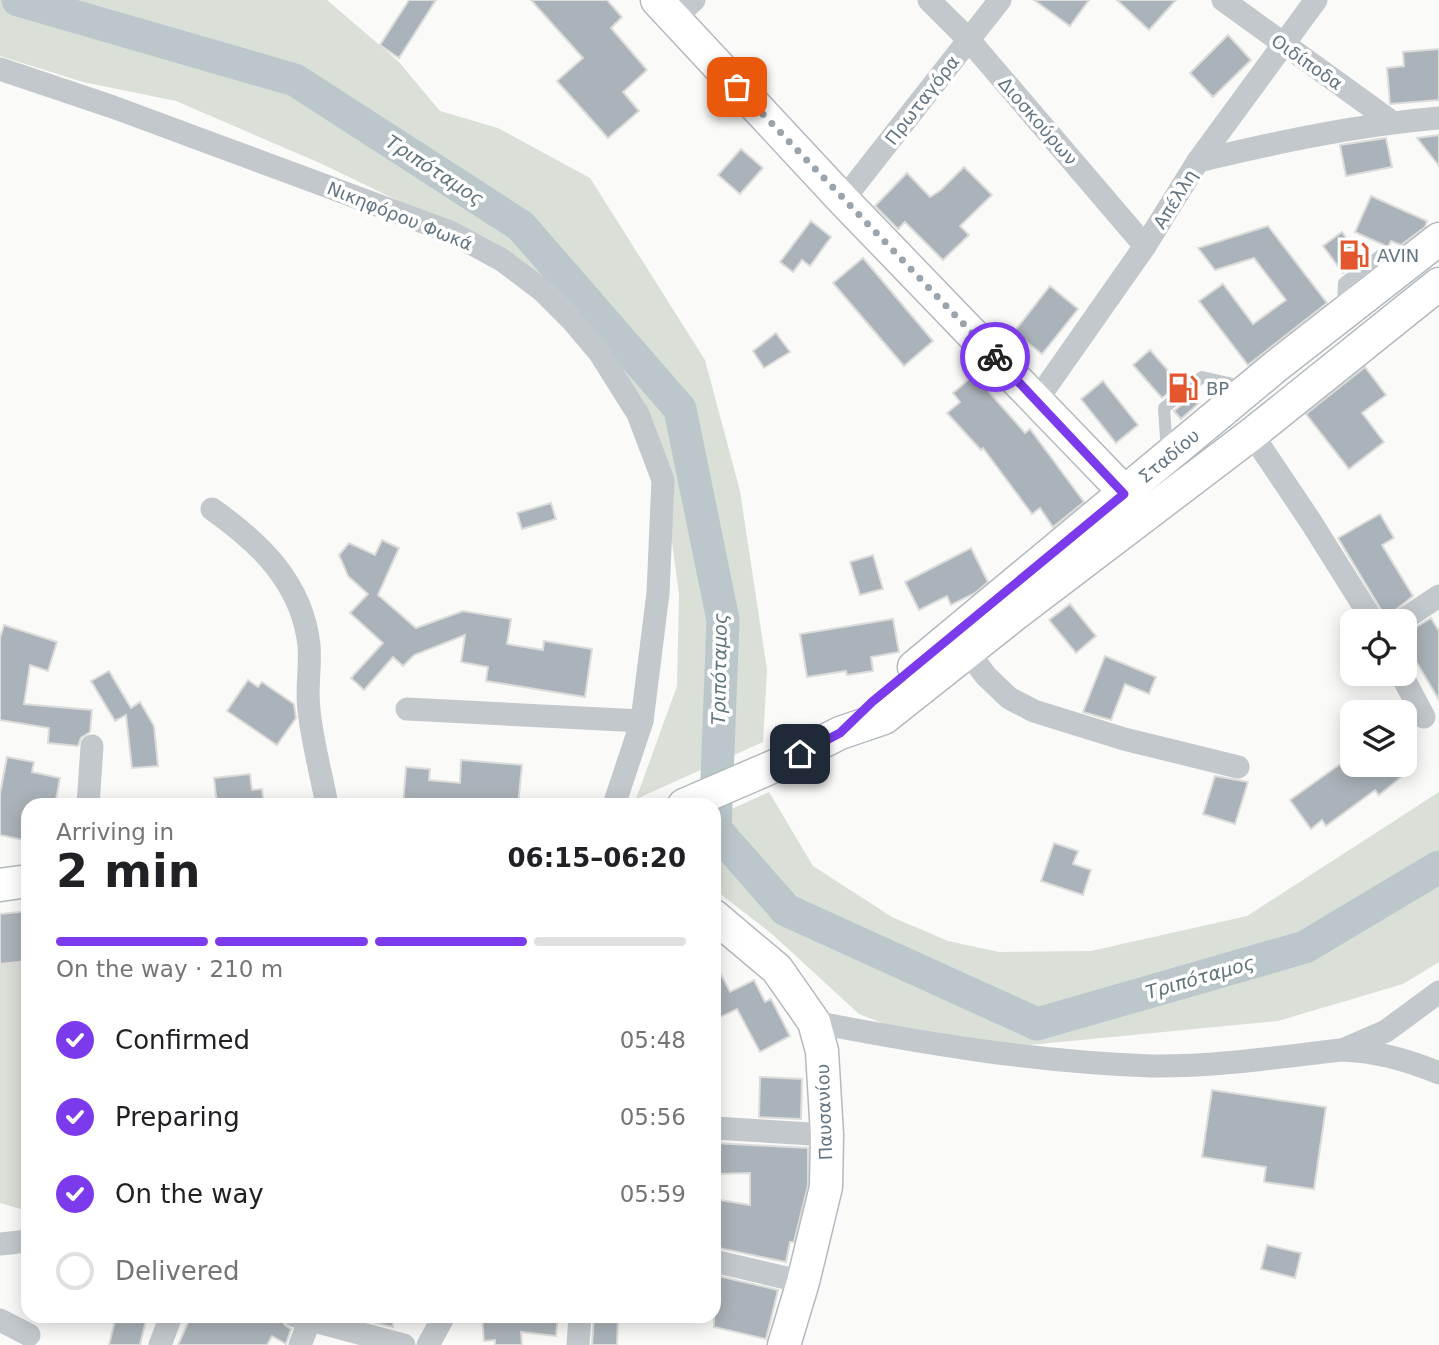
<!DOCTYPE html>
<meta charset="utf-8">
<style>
body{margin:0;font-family:"DejaVu Sans",sans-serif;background:#f6f6f6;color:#202124;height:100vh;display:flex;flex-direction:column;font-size:26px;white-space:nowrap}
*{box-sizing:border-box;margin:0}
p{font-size:23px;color:#757577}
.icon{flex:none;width:38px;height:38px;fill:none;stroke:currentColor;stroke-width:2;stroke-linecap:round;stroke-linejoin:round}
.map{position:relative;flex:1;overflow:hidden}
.sheet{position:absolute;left:21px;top:798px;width:700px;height:525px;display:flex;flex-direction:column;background:#fff;border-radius:21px;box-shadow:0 4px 18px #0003}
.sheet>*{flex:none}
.tools{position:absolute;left:1340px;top:609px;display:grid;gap:14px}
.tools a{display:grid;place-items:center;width:77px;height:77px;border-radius:14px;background:#fff;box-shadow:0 4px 18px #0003;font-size:35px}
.pin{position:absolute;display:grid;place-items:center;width:60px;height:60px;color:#fff;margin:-30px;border-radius:14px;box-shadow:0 4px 10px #0006}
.courier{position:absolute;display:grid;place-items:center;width:70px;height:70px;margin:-35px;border:5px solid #7c3aed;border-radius:50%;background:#fff;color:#222;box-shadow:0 2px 9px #0007}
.summary em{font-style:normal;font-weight:700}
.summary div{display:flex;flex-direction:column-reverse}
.summary{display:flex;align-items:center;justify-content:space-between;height:119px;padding:0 35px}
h1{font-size:46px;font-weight:700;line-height:52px}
.bar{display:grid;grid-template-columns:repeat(4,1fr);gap:10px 7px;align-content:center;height:84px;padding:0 35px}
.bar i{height:9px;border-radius:5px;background:#e0e0e0}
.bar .active{background:#7c3aed}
.bar p{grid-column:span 4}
ol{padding:0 35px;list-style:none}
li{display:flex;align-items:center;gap:21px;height:77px}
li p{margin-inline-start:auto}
li .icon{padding:7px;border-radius:50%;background:#7c3aed;color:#fff;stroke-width:4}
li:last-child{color:#757577}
li i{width:38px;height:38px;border:4px solid #e0e0e0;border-radius:50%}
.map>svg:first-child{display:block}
</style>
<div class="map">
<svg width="1439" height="1345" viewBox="0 0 1439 1345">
<rect width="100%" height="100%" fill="#fafaf8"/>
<!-- green -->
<g fill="#dadfd7">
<polygon points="0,0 327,0 398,61 440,111 498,128 590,178 705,360 740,491 767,670 763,742 636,799 677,686 679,594 671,535 610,363 496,248 322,164 176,101 83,82 0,56"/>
<polygon points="769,792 813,866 892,917 948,941 999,952 1091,951 1247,916 1439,792 1439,962 1403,984 1278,1021 1007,1047 938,1045 859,1014 772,934 714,889 714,817"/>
<polygon points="28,911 28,1211 0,1203 0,914"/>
</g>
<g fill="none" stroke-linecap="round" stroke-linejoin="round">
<!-- river -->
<polyline stroke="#bbc7cb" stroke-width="33" points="18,0 295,80 521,226 680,409 723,620 715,829 786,910 1037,1024 1305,947 1439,867"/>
</g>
<!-- building -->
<g fill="#aab3b9" stroke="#dcdcda" stroke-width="2">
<polygon points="409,0 436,0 399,58 380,45"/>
<polygon points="531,0 607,0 622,17 611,28 647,70 623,92 639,111 608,138 557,81 583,58"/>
<polygon points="1034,0 1089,0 1070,26"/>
<polygon points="1117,0 1176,0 1149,30"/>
<polygon points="1228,35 1251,60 1213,97 1190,73"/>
<polygon points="1439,49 1439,100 1390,104 1387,68 1404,66 1403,52"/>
<polygon points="1439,135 1439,166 1417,138"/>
<polygon points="1386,138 1392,167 1346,176 1340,145"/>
<polygon points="741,149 763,168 740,194 718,175"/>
<polygon points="964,167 992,195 960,226 969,235 943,260 905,222 898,229 875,206 907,173 930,197 941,190"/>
<polygon points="1371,196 1427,221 1425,227 1401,245 1391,241 1388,247 1355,232"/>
<polygon points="811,221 831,237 810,266 802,260 793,272 780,262"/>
<polygon points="1268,226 1327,303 1248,365 1199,301 1223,284 1253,324 1286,300 1254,258 1215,270 1198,248"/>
<polygon points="1342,232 1362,259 1343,273 1323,246"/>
<polygon points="863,258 933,341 904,366 833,283"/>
<polygon points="1050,286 1078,309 1042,354 1014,332"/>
<polygon points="776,333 790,352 764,368 753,351"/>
<polygon points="1150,350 1180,384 1162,398 1133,365"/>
<polygon points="1365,367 1386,395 1362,413 1384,442 1349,469 1306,414"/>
<polygon points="974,375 1025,433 1030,429 1084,502 1053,527 1040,508 1032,514 983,448 981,450 947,413 960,402 953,393"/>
<polygon points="1103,381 1138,425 1116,443 1081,399"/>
<polygon points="1191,397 1198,404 1181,419 1174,411"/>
<polygon points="551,503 556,519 522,529 517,513"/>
<polygon points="1380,514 1394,538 1382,545 1413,596 1386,618 1338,538"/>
<polygon points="382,540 399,548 378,595 416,628 463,611 511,619 507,644 543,650 544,641 592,649 585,697 486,681 488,667 461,662 465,635 414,655 403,666 393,657 364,690 351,678 383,643 350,613 368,594 348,576 339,555 349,543 375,555"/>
<polygon points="971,548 988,582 975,593 951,605 947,596 919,610 905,582"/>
<polygon points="873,555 883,589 860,595 850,562"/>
<polygon points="1070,604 1096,636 1076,653 1049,620"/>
<polygon points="1431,618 1439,631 1439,700 1405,643 1405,634"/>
<polygon points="893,619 899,652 871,657 873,671 847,675 846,671 807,677 800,634"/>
<polygon points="4,625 57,642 48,671 30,665 24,704 92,710 90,732 81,738 78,746 48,743 49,728 0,720 0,638"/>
<polygon points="1105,656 1156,677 1149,694 1125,684 1111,720 1083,712"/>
<polygon points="109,671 131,708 140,702 154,726 158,766 132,768 126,715 115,721 91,681"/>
<polygon points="248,680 258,687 262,682 294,704 296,718 277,745 227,711"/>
<polygon points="7,757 34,762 32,772 60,778 55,805 28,805 28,841 0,835 0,794"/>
<polygon points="461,760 522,765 518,805 403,805 406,767 430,769 429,780 460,783"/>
<polygon points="1339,765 1399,765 1406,773 1379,795 1375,790 1326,826 1322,820 1311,829 1290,800"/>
<polygon points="250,774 252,790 262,789 264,805 217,805 214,778"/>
<polygon points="1215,776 1248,782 1235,824 1203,814"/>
<polygon points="1054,843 1078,851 1073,864 1091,870 1083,895 1041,881"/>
<polygon points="28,911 28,961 0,964 0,914"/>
<polygon points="714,961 730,992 754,980 765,1002 771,999 790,1036 760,1052 737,1009 714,1020"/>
<polygon points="760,1077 802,1079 801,1119 759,1117"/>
<polygon points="1212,1090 1326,1107 1314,1189 1264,1182 1266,1167 1202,1157"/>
<polygon points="714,1143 808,1148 808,1185 794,1242 790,1242 786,1262 714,1247 714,1199 750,1205 750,1173 714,1174"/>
<polygon points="1267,1245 1301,1253 1295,1278 1261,1269"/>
<polygon points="714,1275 778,1290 766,1339 714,1327"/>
<polygon points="116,1316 147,1316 140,1345 109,1345"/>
<polygon points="191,1316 281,1316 285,1325 291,1329 286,1344 272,1336 267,1345 178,1345"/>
<polygon points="364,1316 392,1316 393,1327 364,1320"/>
<polygon points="482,1316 558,1316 556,1336 521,1332 522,1345 495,1345 495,1340 484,1341"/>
<polygon points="594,1318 618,1319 617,1345 592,1345"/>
</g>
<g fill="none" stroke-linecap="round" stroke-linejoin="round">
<!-- secondary casing -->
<g stroke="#b3babf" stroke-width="35">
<g id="secondary">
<polyline points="657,0 843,200 1140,508"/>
<polyline points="914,667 1275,367 1439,239"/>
<polyline points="684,805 779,764 840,733 884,718 1014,615 1252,434 1439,284"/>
<polyline points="0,885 28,881"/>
<polyline points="714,916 777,969 814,1022 822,1051 827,1135 826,1187 803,1282 784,1345"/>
</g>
</g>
<!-- lane -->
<g stroke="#c3c8cc" stroke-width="12">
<polyline points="1343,309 1344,283 1381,255 1405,261"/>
<polyline points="1167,453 1164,408 1202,377 1246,387"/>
</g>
<!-- street -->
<g stroke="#c3c8cc" stroke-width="23">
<polyline points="929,0 969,40 1145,246"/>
<polyline points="1223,0 1392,122"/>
<polyline points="674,19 694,0"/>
<polyline points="0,69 113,107 450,232 502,260 543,291 571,319 599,352 638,414 663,480 658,593 642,721 614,805"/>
<path d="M1198,161C1278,142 1357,125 1439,118"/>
<polyline points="843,200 1000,0"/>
<polyline points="1037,400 1145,246 1198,161 1316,0"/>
<polyline points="1252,434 1311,522 1373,621"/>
<path d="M212,509C260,543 302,583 309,645C311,666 306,688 309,710C312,741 321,773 327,805"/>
<polyline points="1401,621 1439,596"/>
<polyline points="968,652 986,676 1009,698 1034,711 1124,739 1238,767"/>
<polyline points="1401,674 1424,717"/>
<polyline points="407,709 642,721"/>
<polyline points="88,805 92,746"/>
<path d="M814,1022C927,1044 1036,1062 1151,1066C1214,1067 1279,1057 1341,1050C1375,1051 1408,1060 1439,1073"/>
<polyline points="1347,1048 1386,1031 1439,992"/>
<polyline points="714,1128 827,1135"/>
<polyline points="0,1244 28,1241"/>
<polyline points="714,1261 803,1282"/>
<polyline points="295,1316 404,1345"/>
<polyline points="0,1320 29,1335"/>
<polyline points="160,1345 171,1316"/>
<polyline points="300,1345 309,1322"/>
<polyline points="428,1345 444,1316"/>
<polyline points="578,1345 580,1316"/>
</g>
<!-- secondary -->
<use href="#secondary" stroke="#fff" stroke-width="32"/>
</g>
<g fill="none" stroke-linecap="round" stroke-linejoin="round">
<!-- done -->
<polyline stroke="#99a4ac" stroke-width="7" stroke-dasharray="0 12.6" points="737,87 995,357"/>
<!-- route -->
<polyline stroke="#7c3aed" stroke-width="9" points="800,754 840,733 872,702 1124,494 995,357"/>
</g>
<!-- icons -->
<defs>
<g id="fuel-bare" transform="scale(2.415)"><path d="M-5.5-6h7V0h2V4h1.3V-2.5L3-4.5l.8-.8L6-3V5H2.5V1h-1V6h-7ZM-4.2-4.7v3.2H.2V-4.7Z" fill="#e4572e" stroke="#fff" stroke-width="2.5" paint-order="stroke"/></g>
</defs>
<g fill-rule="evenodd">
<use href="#fuel-bare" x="1354" y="255"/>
<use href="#fuel-bare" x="1183" y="388"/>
</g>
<g text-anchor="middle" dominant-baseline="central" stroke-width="7" stroke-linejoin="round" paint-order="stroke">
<!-- street labels -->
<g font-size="18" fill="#657683" stroke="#fff">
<text transform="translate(1307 62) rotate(35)">Οιδίποδα</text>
<text transform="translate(922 100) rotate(-52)">Πρωταγόρα</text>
<text transform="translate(1038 121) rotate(49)">Διοσκούρων</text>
<text transform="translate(1175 199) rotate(-58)">Απέλλη</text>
<text transform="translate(400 216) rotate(22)">Νικηφόρου Φωκά</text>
<text transform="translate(1169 456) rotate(-40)">Σταδίου</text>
<text transform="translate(824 1112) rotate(-92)">Παυσανίου</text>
</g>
<!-- poi labels -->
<g font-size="18" fill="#657683" stroke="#fff" text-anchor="start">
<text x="1377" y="255">AVIN</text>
<text x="1206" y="388">BP</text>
</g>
<!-- water labels -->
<g font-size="19" font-style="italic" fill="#60757c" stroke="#fff">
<text transform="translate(435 170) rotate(33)">Τριπόταμος</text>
<text transform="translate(719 669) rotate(-89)">Τριπόταμος</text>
<text transform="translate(1200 977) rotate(-16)">Τριπόταμος</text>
</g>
</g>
</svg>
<div class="tools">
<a><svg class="icon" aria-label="locate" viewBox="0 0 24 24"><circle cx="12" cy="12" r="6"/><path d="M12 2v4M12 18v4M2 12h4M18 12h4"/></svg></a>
<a><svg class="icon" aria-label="layers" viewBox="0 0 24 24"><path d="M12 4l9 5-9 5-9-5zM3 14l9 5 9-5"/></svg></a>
</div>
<div class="pin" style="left:737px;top:87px;background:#ea580c"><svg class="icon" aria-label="bag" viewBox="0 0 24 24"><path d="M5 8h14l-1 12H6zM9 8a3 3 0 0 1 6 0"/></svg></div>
<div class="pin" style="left:800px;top:754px;background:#1f2937"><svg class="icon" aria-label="home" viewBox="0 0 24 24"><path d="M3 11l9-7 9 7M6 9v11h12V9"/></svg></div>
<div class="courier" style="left:995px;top:357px"><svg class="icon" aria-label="bike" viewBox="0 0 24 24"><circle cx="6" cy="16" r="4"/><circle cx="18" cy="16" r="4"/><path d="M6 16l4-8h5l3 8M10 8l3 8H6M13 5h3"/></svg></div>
<section class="sheet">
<div class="summary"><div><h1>2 min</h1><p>Arriving in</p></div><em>06:15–06:20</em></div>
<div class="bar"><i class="active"></i><i class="active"></i><i class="active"></i><i></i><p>On the way · 210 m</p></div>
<ol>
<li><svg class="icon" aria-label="check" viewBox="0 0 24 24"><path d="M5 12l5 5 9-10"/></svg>Confirmed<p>05:48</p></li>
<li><svg class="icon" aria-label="check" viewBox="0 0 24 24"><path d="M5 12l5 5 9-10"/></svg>Preparing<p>05:56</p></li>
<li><svg class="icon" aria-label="check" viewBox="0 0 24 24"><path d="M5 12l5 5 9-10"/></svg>On the way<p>05:59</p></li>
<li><i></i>Delivered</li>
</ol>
</section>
</div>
